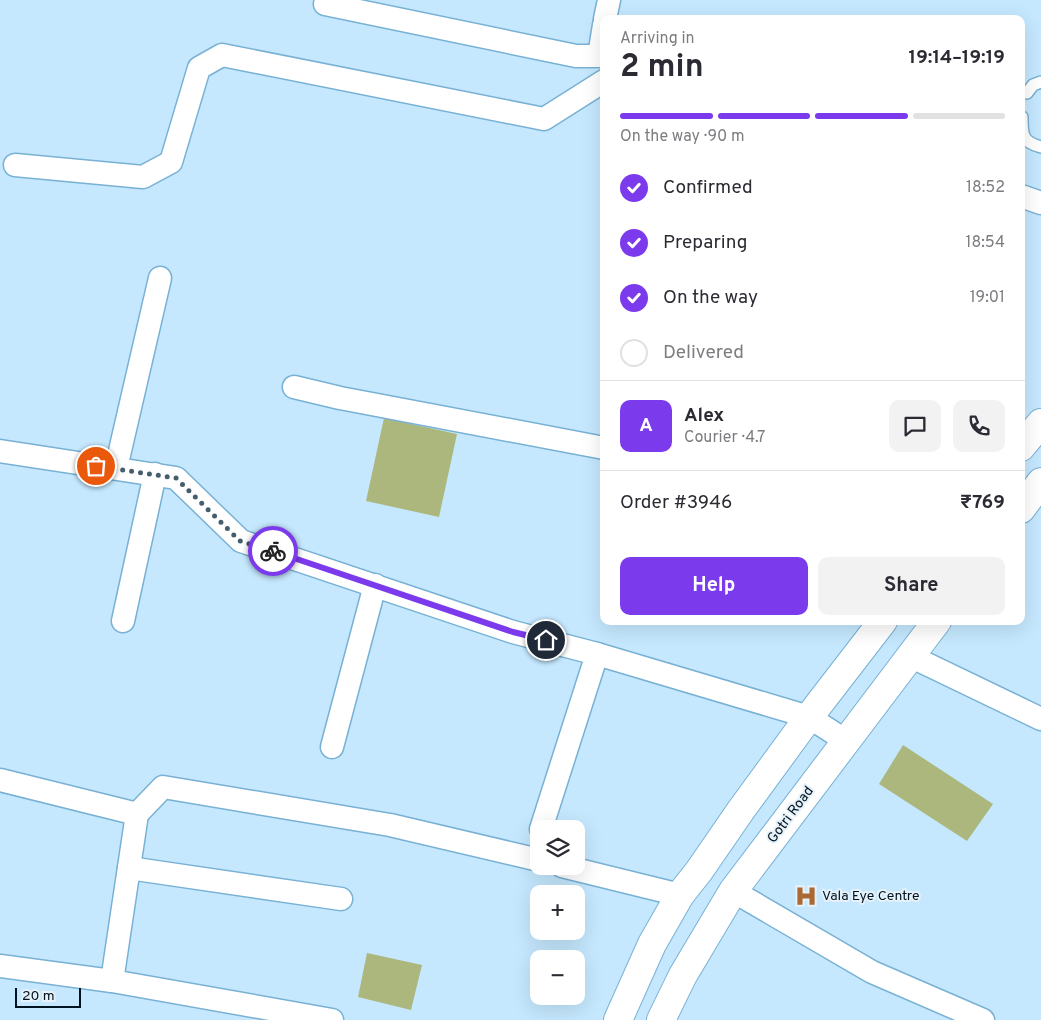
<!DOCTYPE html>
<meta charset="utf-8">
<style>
body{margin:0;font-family:Overpass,sans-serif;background:#f2f2f3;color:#2b2b33;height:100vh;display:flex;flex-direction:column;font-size:19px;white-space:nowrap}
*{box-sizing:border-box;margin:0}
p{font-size:16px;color:#7c7c81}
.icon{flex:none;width:28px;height:28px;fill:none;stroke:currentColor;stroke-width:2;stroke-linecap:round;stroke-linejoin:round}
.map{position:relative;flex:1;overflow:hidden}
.panel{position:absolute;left:600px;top:15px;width:425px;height:610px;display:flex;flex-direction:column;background:#fff;border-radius:10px;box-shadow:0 5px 20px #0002}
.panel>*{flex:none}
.controls{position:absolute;left:530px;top:820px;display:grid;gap:10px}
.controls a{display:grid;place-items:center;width:55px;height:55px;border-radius:10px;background:#fff;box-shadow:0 5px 20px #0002;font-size:25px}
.scale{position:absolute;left:15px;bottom:12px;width:66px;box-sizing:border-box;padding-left:5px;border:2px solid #001320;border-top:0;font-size:14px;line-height:18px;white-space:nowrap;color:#001320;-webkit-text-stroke:4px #e6f1f9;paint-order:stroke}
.pin{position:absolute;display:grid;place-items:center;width:42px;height:42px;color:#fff;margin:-21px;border:2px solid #fff;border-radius:50%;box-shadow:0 1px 5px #0007}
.courier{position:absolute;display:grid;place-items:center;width:50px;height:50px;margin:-25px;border:4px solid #7c3aed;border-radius:50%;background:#fff;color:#222;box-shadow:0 1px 6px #0007}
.summary em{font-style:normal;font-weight:700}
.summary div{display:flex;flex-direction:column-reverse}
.summary{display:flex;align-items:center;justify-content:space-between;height:85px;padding:0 20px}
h1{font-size:32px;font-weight:700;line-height:38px}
.bar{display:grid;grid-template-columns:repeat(4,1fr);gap:8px 5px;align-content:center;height:60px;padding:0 20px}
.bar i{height:6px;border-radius:4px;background:#e1e1e2}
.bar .selected{background:#7c3aed}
.bar p{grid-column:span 4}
.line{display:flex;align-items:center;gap:12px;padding:0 20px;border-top:1px solid #e1e1e2}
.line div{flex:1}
.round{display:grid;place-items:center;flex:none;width:52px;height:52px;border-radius:10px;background:#f2f2f3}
ol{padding:0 20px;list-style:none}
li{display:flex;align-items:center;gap:15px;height:55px}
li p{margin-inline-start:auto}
li .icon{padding:5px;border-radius:50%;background:#7c3aed;color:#fff;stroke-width:4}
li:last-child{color:#7c7c81}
li i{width:28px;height:28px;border:2px solid #e1e1e2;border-radius:50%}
.cta{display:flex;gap:10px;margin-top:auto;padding:10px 20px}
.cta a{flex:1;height:58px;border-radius:10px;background:#7c3aed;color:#fff;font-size:20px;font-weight:700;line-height:58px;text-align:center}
.cta a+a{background:#f2f2f3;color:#2b2b33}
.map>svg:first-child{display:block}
</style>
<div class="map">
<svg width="1041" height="1020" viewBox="0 0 1041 1020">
<rect width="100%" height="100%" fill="#c5e8fe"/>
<!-- building -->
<g fill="#acb77d">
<polygon points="384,418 457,434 439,517 366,501"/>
<polygon points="903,745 993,804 967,841 879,784"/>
<polygon points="367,953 422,965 411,1010 358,997"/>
</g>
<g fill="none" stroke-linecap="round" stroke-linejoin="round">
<!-- lane casing -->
<g stroke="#78b1d4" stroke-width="14">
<g id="lane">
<polyline points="1027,93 1033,85 1041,82"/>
<path d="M1022,117C1022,135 1022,142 1041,147"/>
</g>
</g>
<!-- street casing -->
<g stroke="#78b1d4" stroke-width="25">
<g id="street">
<polyline points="325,4 576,56 599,56 604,25"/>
<polyline points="605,19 609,0"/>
<polyline points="15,165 143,177 171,162 199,68 222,55 544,119 604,81"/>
<polyline points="1021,196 1041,203"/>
<polyline points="294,387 340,398 604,448"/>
<polyline points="0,451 176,478 241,541 513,632 597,654 809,717 846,741"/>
<polyline points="116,468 160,278"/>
<polyline points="123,621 155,474"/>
<polyline points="910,656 1041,719"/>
<polyline points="332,747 375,585"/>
<polyline points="0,780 137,814 163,787 390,825 539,860"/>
<polyline points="541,829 597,654"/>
<polyline points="562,866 680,895"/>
<polyline points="129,868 341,899"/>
<polyline points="733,891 872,972 983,1020"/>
<polyline points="0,966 112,981 332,1020"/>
<polyline points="112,981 137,814"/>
</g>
</g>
<!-- primary casing -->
<g stroke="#78b1d4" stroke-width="30">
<g id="primary">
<polyline points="1021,447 1041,423"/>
<polyline points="1021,509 1041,482"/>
<polyline points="618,1020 652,944 680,895 699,871 741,810 809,717 883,621"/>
<polyline points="661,1020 683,975 733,891 937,621"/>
</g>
</g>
<!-- lane -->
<use href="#lane" stroke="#fff" stroke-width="11"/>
<!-- street -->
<use href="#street" stroke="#fff" stroke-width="22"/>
<!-- primary -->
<use href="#primary" stroke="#fff" stroke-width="28"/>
</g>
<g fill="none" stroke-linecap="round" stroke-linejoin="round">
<!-- done -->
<polyline stroke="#455e6e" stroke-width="5" stroke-dasharray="0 9" points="96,466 176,478 240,541 273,551"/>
<!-- route -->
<polyline stroke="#7c3aed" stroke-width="6" points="273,551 513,632 546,640"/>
</g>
<!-- icons -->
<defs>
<g id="hospital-bare" transform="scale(1.725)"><path d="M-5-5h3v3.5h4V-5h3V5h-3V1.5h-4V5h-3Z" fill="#ab6935" stroke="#e6f1f9" stroke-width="2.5" paint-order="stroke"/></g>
</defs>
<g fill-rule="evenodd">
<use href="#hospital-bare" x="806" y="896"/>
</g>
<g text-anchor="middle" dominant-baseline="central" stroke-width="4" stroke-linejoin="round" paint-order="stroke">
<!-- street labels -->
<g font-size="14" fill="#001320" stroke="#e6f1f9">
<text transform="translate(791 815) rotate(-53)">Gotri Road</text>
</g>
<!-- poi labels -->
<g font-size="14" fill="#001320" stroke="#e6f1f9" text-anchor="start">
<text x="822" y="896">Vala Eye Centre</text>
</g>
</g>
</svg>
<div class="controls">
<a><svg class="icon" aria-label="layers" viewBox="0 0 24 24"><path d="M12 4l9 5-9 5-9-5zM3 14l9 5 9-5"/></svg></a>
<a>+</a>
<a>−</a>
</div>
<div class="scale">20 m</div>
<div class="pin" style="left:96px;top:466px;background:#ea580c"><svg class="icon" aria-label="bag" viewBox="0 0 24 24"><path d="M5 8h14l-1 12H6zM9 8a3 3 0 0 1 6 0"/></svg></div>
<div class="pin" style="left:546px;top:640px;background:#1f2937"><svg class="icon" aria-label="home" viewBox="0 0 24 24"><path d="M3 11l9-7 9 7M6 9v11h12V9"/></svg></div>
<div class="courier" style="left:273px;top:551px"><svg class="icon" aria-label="bike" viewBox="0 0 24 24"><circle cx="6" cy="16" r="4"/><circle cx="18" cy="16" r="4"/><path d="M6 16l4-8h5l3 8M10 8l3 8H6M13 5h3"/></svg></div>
<section class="panel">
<div class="summary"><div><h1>2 min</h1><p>Arriving in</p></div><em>19:14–19:19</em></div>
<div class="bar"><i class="selected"></i><i class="selected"></i><i class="selected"></i><i></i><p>On the way · 90 m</p></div>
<ol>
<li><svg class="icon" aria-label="check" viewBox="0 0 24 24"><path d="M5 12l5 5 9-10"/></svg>Confirmed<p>18:52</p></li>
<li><svg class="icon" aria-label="check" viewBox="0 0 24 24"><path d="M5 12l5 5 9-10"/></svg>Preparing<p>18:54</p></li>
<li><svg class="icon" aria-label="check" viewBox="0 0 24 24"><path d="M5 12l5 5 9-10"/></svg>On the way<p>19:01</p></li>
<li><i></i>Delivered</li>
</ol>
<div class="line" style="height:90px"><b class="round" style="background:#7c3aed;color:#fff">A</b><div><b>Alex</b><p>Courier · 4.7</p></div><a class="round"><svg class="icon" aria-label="chat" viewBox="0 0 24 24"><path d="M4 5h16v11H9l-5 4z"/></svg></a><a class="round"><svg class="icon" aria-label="phone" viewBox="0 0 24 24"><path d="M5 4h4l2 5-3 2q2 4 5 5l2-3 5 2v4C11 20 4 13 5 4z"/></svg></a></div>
<div class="line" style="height:65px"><div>Order #3946</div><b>₹769</b></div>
<div class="cta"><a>Help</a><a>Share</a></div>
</section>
</div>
